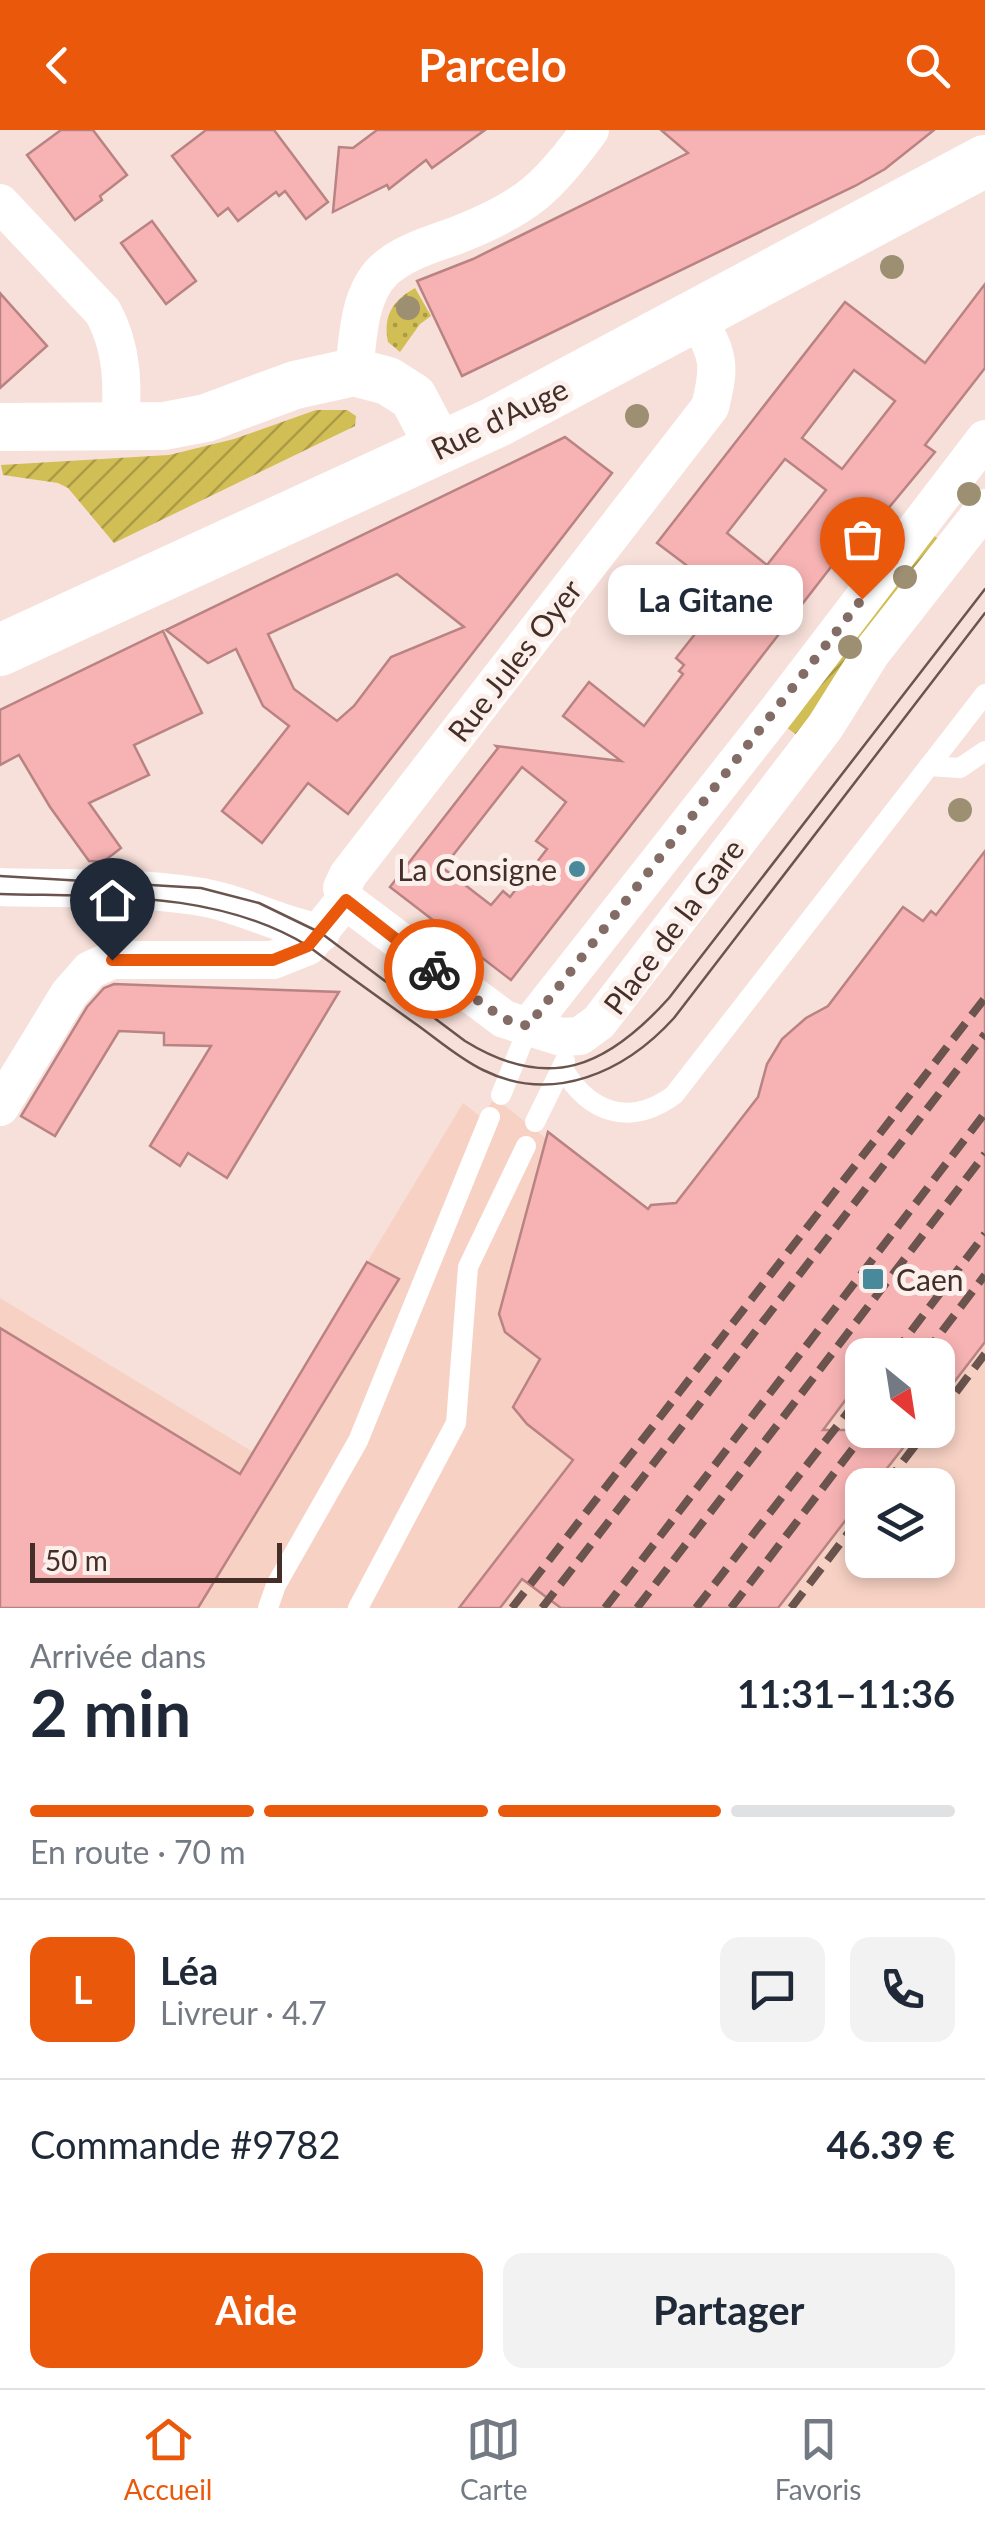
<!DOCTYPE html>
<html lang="fr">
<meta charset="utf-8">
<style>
body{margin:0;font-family:Lato,sans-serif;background:#f2f2f3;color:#1f2937;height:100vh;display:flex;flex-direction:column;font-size:38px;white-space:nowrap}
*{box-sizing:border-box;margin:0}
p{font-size:32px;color:#747a83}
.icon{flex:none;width:55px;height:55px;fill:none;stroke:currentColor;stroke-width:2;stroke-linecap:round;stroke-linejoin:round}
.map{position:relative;height:1478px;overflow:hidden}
.panel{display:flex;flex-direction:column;background:#fff;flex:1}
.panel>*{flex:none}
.needle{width:65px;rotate:150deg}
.buttons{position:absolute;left:845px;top:1208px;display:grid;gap:20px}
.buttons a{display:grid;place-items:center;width:110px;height:110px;border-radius:20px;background:#fff;box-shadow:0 5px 15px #0003;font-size:50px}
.scale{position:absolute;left:30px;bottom:25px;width:252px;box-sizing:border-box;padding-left:10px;border:5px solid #442e27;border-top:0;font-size:28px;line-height:35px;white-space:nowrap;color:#442e27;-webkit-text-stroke:8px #fcf0ec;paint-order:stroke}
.pin{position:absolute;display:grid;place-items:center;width:85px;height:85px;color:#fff;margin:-102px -42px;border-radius:50% 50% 50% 0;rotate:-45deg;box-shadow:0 0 10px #0007}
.pin .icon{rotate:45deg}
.courier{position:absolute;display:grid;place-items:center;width:100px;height:100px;margin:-50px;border:8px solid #ea580c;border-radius:50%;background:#fff;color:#222;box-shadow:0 2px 12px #0007}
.bubble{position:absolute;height:70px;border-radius:20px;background:#fff;box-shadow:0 5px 15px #0003;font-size:32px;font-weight:700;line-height:70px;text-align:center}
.summary em{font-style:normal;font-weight:700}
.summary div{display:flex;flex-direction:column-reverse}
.summary{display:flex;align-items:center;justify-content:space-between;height:170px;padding:0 30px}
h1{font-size:65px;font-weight:700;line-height:75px}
.bar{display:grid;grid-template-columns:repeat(4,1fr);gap:15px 10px;align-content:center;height:120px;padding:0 30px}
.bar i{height:12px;border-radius:8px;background:#e0e1e3}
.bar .selected{background:#ea580c}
.bar p{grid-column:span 4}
.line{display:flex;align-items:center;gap:25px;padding:0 30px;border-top:2px solid #e0e1e3}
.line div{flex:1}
.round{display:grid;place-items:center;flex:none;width:105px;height:105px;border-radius:20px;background:#f2f2f3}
.button{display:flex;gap:20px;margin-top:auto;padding:20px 30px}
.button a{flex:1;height:115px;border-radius:20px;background:#ea580c;color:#fff;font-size:40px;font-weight:700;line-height:115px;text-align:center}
.button a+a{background:#f2f2f3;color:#1f2937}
header{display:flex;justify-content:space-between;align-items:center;height:130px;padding:0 30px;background:#ea580c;color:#fff;font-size:45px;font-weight:700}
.dock{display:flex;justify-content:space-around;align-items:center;height:140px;border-top:2px solid #e0e1e3;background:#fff;font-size:28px;color:#747a83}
.dock a{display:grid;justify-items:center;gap:5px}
.dock .selected{color:#ea580c}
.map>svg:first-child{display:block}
</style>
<header><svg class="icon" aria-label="back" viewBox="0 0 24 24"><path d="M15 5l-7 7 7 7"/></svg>Parcelo<svg class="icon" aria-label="search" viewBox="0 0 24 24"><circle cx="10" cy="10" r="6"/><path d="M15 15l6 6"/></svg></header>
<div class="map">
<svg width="985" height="1478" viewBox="0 0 985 1478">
<defs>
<pattern id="grass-dots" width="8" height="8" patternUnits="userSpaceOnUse" patternTransform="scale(2.5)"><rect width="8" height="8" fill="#d1be54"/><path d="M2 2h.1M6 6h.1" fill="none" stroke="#ab9b46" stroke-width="1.8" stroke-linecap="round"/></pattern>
<pattern id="garden-furrows" width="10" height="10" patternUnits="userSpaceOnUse" patternTransform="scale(2.5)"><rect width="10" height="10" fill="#d1be54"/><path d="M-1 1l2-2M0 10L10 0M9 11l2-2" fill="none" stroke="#ab9b46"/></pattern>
</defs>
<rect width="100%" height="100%" fill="#f7e0d9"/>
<!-- built -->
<path fill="#f7d1c4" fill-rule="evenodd" d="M985,725V1478H0V1168L253,1322L463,973L481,987L495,968L683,1117ZM862,1225H938V1300H862ZM862,1355H938V1430H862Z"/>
<!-- grass -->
<path fill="url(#grass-dots)" d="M415,158L431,186L420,194L400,222L388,212C383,186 392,171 415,158Z"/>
<!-- garden -->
<g fill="url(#garden-furrows)">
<polygon points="316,280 347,280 356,286 355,296 114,413 68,358 58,353 3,345 1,335 169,325 234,309"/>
<polygon points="933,405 940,410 803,610 786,597"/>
</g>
<!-- building -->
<g fill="#f7b3b3" stroke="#ba8383" stroke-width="2.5" fill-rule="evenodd">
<polygon points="61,0 93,0 127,45 100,66 102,70 75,90 27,25"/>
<polygon points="206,0 274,0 328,72 306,89 285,61 279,66 276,62 238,91 228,78 218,86 172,26"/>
<polygon points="377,0 485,0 432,38 426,30 389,59 387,55 333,82 339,17 353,18"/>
<polygon points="661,0 934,0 885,39 855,56 462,246 417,151 473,129 688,23"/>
<polygon points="152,91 196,151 166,174 121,113"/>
<path d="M985,154V238L925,315L935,322L872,398L865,393L511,850L390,757L498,618L496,616L621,631L563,586L589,552L644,596L683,544L679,541L684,535L676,528L695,504L688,499L718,459L657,413L845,172L925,233ZM854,240L895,271L842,339L802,308ZM785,329L826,360L767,435L727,403ZM522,637L566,672L536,711L547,719L510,767L503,761L491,775L443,738Z"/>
<polygon points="0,163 47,216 0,258"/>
<path d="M565,307L612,343L348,684L308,653L262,713L222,681L289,596L263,576L236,519L208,533L166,500ZM397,444L464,497L391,527L354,576L337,591L294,559L268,504Z"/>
<polygon points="163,501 202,583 134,615 149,645 89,673 121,718 103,732 89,731 50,677 19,625 0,635 0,580"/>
<polygon points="985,721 985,1212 938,1273 938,1225 862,1225 862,1248 823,1300 917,1300 874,1355 862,1355 862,1369 778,1478 561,1478 522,1449 500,1478 459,1478 573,1330 527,1294 513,1277 540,1229 505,1202 499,1184 548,1002 648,1079 651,1075 676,1073 758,967 767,934 782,909 806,888 828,876 903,777 923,791 931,781 936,785"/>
<polygon points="114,854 167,856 339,862 227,1048 188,1023 180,1036 150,1016 211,916 164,915 164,903 119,901 55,1006 21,986 87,877 104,858"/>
<polygon points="367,1132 399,1149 198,1478 0,1478 0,1198 240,1344"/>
</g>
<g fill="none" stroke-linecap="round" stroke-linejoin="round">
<!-- service -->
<g stroke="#fff" stroke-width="20">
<polyline points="929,636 960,638 985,621"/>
<path d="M562,937C589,984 630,997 674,965L985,564"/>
<polyline points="501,965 529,896"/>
<polyline points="535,992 565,931"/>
<polyline points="268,1478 276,1455 358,1311 490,987"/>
<polyline points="358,1478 456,1293 468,1137 526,1016"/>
</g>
<!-- minor -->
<g stroke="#fff" stroke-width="38">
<path d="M0,73L103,182C123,218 123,257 120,297"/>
<path d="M354,242C358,209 358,165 384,140C405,121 434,114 460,104C526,78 549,57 590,0"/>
<path d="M0,757C65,759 130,756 195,766C239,772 277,795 321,803"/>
<polyline points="345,770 504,889 561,907 580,906 599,892 825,597 872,522 985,378"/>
<path d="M345,770L342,758L348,745L710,277C722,230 717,226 696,184"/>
<polyline points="529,896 778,580 985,309"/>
<polyline points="0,977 69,864 90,840 112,830 273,830 308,816 345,770"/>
</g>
<!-- tertiary -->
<polyline stroke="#fff" stroke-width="48" points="0,297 164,296 206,288 295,255 354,242 388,251 413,267 440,318"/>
<!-- secondary -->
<polyline stroke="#fff" stroke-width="52" points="0,520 496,292 985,31"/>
<!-- tram -->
<g stroke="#6a544d" stroke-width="2.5">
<path d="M0,746L201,758L259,773L321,803L465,911C549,963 607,937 669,868L985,459"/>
<path d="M0,764C103,767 217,760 308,816C343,842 378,867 413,892C436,908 458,928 483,940C553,975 625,942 674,888L985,483"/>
</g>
<!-- rail -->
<g stroke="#6a544d" stroke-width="8" stroke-dasharray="20 10" stroke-linecap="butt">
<polyline points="893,1225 985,1104"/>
<polyline points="924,1225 985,1145"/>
<polyline points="938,1286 985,1224"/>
<polyline points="885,1355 927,1300"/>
<polyline points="512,1478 985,868"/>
<polyline points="542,1478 985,904"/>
<polyline points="605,1478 985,983"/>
<polyline points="637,1478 985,1024"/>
<polyline points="696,1478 862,1264"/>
<polyline points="731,1478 867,1300"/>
<polyline points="791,1478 862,1385"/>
</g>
</g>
<!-- trees -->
<g fill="#9d8f72">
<circle cx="892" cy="137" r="12"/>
<circle cx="408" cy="178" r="12"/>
<circle cx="637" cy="286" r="12"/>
<circle cx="969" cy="364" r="12"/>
<circle cx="905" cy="447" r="12"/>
<circle cx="850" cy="517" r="12"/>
<circle cx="960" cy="680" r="12"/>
</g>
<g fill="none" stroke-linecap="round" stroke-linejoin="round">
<!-- done -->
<polyline stroke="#836c65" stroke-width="10" stroke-dasharray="0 18" points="434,839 504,889 528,896 862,469"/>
<!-- route -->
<polyline stroke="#ea580c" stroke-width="12" points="112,830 273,830 308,816 346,770 434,839"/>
</g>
<!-- markers -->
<g fill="#48899b" stroke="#fcf0ec" stroke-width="4">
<circle cx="577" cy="739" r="10"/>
<rect x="861" y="1137" width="24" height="24" rx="5"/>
</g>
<g text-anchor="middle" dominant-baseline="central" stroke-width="10" stroke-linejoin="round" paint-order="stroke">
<!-- street labels -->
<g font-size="30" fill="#442e27" stroke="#fcf0ec">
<text transform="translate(499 288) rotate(-26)">Rue d'Auge</text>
<text transform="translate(514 530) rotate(-52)">Rue Jules Oyer</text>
<text transform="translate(673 796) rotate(-53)">Place de la Gare</text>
</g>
<!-- poi labels -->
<g font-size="30" fill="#442e27" stroke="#fcf0ec" text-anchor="end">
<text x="557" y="739">La Consigne</text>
<text x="896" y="1149" text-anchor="start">Caen</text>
</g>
</g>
</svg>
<div class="buttons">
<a><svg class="needle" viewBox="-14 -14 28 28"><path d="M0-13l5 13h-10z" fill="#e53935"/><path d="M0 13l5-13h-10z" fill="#747a83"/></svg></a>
<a><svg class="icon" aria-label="layers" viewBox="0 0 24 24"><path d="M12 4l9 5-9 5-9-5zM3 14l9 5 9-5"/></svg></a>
</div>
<div class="scale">50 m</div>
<div class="pin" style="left:862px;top:469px;background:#ea580c"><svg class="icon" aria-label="bag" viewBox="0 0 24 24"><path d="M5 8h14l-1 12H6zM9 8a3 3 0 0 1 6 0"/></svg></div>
<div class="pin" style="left:112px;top:830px;background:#1f2937"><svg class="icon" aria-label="home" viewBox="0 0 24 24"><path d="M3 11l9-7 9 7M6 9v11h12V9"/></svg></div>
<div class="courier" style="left:434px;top:839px"><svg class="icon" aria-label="bike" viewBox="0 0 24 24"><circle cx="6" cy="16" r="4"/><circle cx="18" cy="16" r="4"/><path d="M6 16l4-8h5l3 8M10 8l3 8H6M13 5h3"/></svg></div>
<div class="bubble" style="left:608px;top:435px;width:195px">La Gitane</div>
</div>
<section class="panel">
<div class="summary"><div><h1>2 min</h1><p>Arrivée dans</p></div><em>11:31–11:36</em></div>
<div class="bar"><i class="selected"></i><i class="selected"></i><i class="selected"></i><i></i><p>En route · 70 m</p></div>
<div class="line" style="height:180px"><b class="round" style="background:#ea580c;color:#fff">L</b><div><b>Léa</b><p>Livreur · 4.7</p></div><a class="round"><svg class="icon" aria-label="chat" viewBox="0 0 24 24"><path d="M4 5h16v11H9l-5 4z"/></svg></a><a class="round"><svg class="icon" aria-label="phone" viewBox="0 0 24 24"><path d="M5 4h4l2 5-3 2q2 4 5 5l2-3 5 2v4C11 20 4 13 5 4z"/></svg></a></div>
<div class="line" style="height:130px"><div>Commande #9782</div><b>46.39 €</b></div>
<div class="button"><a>Aide</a><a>Partager</a></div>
</section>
<nav class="dock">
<a class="selected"><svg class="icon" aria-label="home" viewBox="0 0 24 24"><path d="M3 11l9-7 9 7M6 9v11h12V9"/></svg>Accueil</a>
<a><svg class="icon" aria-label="map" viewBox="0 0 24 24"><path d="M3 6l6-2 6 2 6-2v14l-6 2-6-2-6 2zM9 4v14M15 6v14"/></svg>Carte</a>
<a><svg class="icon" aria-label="saved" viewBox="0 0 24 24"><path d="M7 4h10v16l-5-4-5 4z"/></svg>Favoris</a>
</nav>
